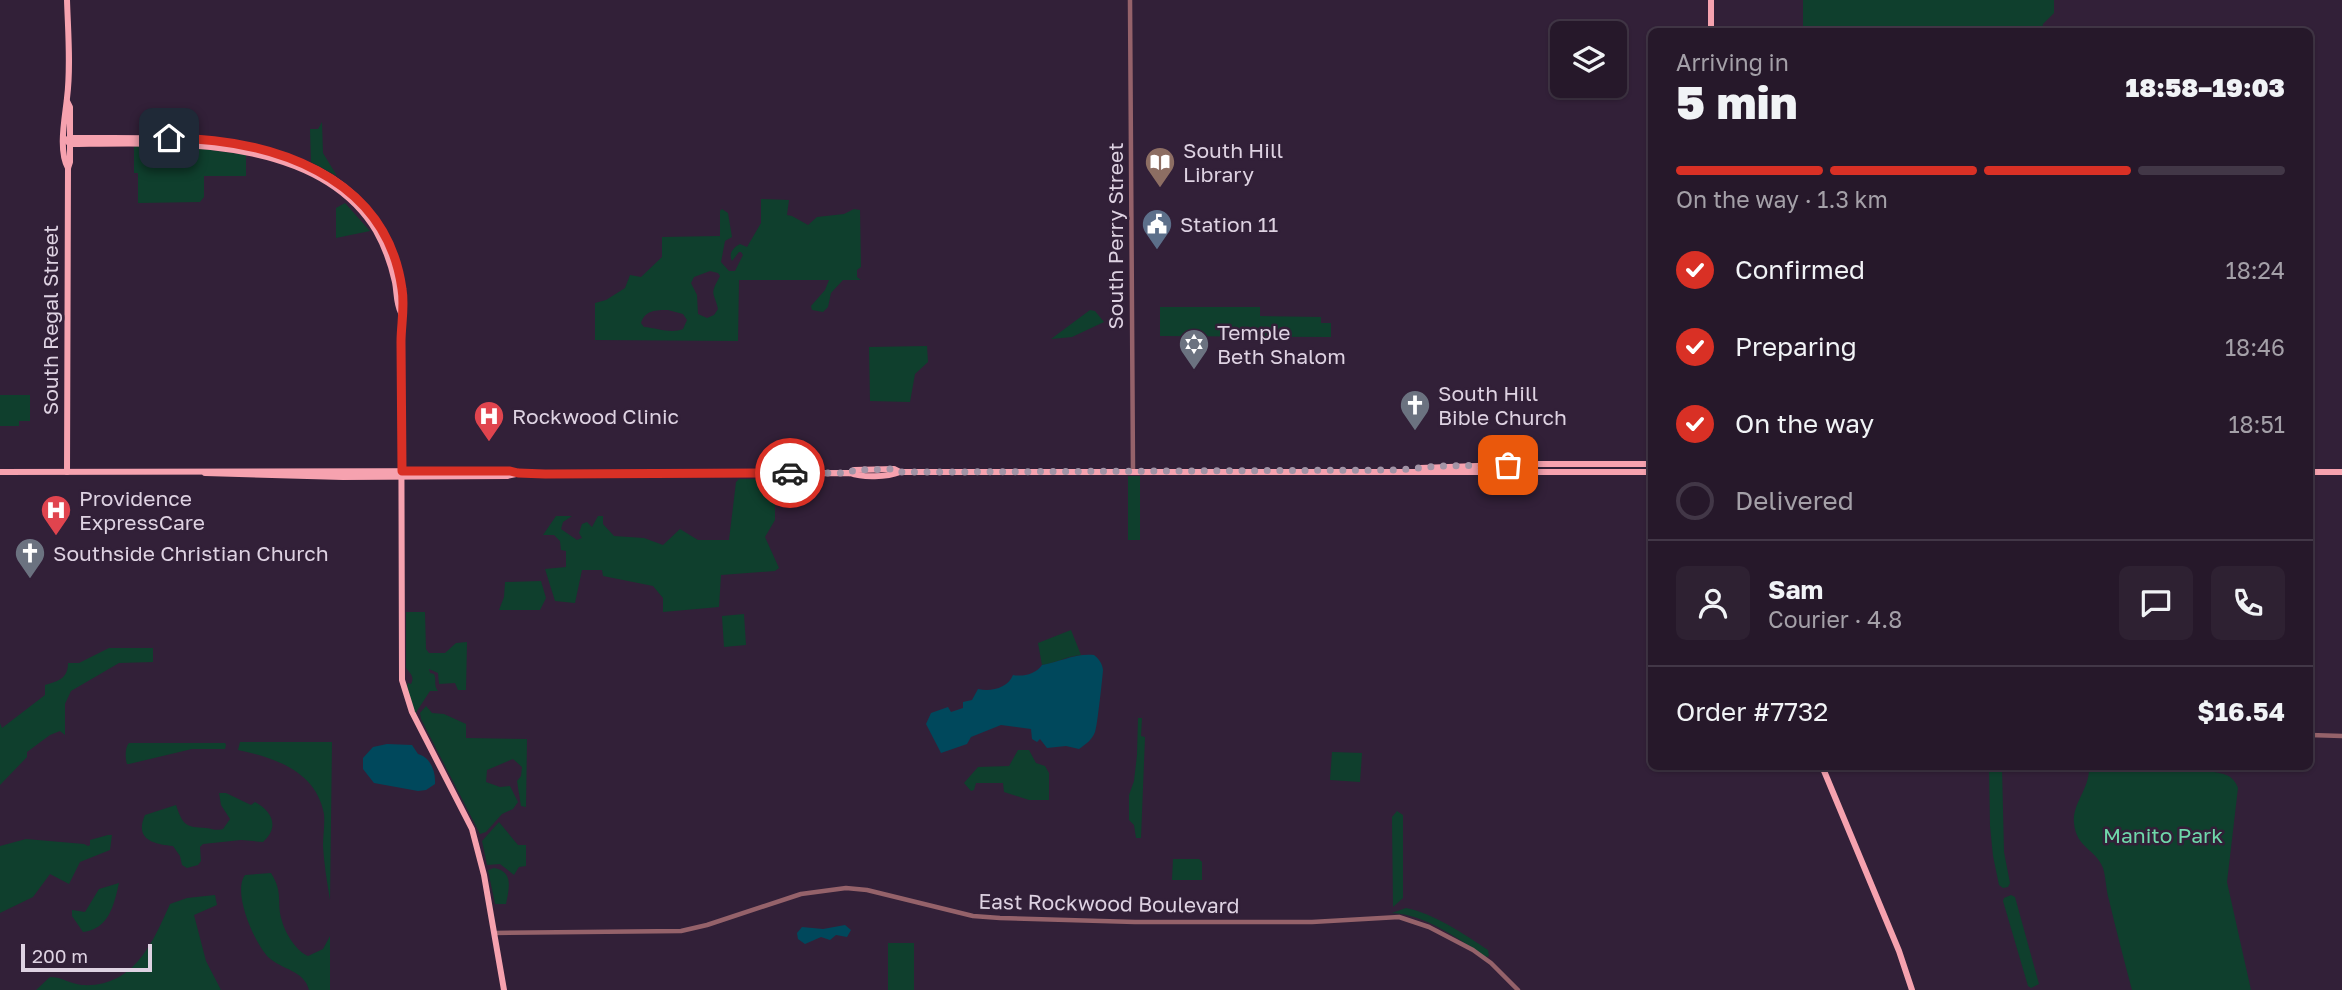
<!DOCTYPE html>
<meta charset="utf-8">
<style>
body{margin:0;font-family:"Golos Text",sans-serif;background:#2e2132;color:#f1f3f6;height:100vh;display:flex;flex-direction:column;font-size:26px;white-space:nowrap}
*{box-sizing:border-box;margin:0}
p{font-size:23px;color:#a4a0a8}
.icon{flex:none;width:38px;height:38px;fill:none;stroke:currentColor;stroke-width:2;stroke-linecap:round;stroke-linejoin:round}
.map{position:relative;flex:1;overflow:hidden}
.side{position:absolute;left:1648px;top:28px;width:665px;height:742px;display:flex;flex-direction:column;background:#26182a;border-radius:10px;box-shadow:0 2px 5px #0004,0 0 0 2px #423747}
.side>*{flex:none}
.fabs{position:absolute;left:1550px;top:21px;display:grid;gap:14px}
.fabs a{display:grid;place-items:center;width:77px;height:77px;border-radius:10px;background:#26182a;box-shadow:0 2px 5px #0004,0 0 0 2px #423747;font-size:35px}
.scale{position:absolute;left:21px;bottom:18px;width:131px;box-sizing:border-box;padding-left:7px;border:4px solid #ded2e2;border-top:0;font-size:19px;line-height:24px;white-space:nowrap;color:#ded2e2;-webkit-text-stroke:5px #322038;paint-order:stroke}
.pin{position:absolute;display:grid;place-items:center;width:60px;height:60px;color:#fff;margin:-30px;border-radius:14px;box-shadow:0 4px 10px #0006}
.courier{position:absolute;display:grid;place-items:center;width:70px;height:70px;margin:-35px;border:5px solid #d93025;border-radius:50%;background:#fff;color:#222;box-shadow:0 2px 9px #0007}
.overview em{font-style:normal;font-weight:800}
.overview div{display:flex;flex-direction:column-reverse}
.overview{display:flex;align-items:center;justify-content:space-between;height:119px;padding:0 28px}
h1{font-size:46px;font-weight:800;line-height:52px}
.bar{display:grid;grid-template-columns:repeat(4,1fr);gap:10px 7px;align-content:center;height:84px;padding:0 28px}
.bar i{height:9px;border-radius:5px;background:#423747}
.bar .current{background:#d93025}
.bar p{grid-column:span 4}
.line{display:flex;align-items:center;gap:18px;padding:0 28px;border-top:2px solid #423747}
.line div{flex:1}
.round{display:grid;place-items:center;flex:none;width:74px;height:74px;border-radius:10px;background:#2e2132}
ol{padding:0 28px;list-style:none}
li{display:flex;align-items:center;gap:21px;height:77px}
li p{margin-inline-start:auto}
li .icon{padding:7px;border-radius:50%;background:#d93025;color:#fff;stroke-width:4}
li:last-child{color:#a4a0a8}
li i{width:38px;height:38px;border:4px solid #423747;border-radius:50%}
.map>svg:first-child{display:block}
</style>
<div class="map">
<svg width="2342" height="990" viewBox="0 0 2342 990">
<rect width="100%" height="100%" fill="#322038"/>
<!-- green -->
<g fill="#0f3f2d" fill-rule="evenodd">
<polygon points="1803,0 2054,0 2054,13 2043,24 2042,31 1803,31"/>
<polygon points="322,122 323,153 337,176 311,162 310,129 318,129"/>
<polygon points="134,146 190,147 246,155 246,176 204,176 204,197 200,202 138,203 138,173 134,173"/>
<path d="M761,199L789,200L787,215L792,216L808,225L817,217L844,214L854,209L860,210L861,267L857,270V277L861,280H843L831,293L828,307L823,312L812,310L811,306L825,290L829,280H739L738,341L595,340V303L606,300L625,288L630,275L641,277L662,257V237L720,236V211L722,209L728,213L732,237L725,241L721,262L729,271H735L743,255L741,252H739L732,261C728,253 734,247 740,244L747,247L761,223ZM710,271L718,273L720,276C709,296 714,291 718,309L714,315L707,318L698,314L697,295L691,283L694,277ZM668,310L683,314L687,320L683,329C671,334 657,328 644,327L641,323C645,310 656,310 668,310Z"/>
<polygon points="345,203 370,231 336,238 336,208"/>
<polygon points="1160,307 1260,307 1260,316 1321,317 1321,323 1331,323 1331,337 1160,336"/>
<polygon points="1090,310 1095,311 1104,322 1072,337 1051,339"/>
<polygon points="927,346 928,362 915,374 910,402 870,401 869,347"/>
<polygon points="0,395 30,395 30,421 19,421 19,426 0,426"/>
<rect x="1128" y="476" width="12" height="64"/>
<polygon points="739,479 775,479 775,520 765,537 779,568 775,571 721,575 719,607 663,612 663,598 653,586 603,576 602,570 582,570 575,603 555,601 545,569 566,567 566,551 561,550 560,541 554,535 543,535 556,516 572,516 563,522 561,529 577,540 582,538 579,533 582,524 587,522 592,527 598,516 603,516 603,524 614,536 644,538 663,545 680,529 698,540 729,540 736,482"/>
<polygon points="541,581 546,598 540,610 499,610 504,597 505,582"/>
<path d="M406,612H425L426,649L429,653H445L456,643L467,642L466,690H458L455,683L439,684L438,673L429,669L430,673L434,674C437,679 433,685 438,691H430L415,714L407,687L408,683L411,684C415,677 410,673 406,668Z"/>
<polygon points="744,614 746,645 724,647 722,616"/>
<path d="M1071,630L1081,655C1067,656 1056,663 1042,665L1038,643Z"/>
<path d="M109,648H153V662L119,663L71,691L65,704V735L60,731L50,735L27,752V757L0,785V723L2,728L45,695V685C59,681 68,678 68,663H79Z"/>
<polygon points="426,706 432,713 444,714 466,724 466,738 527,739 526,807 521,806 517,781 521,776 522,767 513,759 487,770 486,782 500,787 510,786 518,802 513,809 502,814 486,832 480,834 421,719 420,713"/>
<polygon points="1138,718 1142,718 1141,736 1145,737 1141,838 1136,838 1134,825 1129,820 1129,795 1134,781 1137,755"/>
<path d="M240,742H332L330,900C327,882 324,864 323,846C323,836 325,824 324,814C316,771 275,758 238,750Z"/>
<path d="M129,743H225L226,745L225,749H192L129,764H127C125,758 125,747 129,743Z"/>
<polygon points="1018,750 1029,750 1036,763 1045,766 1049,773 1049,800 1029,800 1004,792 1003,783 976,783 974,790 971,791 964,783 978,767 1009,766"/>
<polygon points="1332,752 1362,753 1360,782 1330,780"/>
<polygon points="1989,767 2002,767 2004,852 2010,883 2008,887 2003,888 1999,885 1993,856 1990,826"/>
<path d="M2089,767H2198C2213,776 2231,768 2238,788L2227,882L2251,990H2132C2124,960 2116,930 2109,900C2106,890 2106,878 2103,868C2096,849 2076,848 2074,823C2072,803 2090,789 2089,767Z"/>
<path d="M219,793H226L251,805L255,802C272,811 280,827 263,842L241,840L203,844L200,847L201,861L198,865L187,868L182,865L180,856L173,846C154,844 134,840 145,815L176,805C183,826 186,827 206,828C213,829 216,831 223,829L230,819L221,805Z"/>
<polygon points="1397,811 1403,815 1403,898 1393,907 1392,817"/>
<polygon points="499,822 518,845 526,845 526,866 519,867 514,875 500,864 487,865 482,841"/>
<polygon points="108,835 112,835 110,850 80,862 69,884 50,874 33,897 0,913 0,846 26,839 84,844 88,846 90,845 90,840"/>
<polygon points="1173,859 1199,859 1202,862 1202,880 1172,880"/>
<path d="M494,868C514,871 509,889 506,904H495L488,870Z"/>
<path d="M271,873C284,894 276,902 282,921C285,933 297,952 308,956L323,949L330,936V990H309C304,970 282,970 268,957C254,942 232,892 245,875Z"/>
<path d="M119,883C114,905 109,929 83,932L72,916V910L85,912L99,889Z"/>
<path d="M215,895L217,905L194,915L206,961L221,990H36L50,977C62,977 70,984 82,985C134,988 153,942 170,904L187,898Z"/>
<polygon points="2011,895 2015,897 2039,984 2031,988 2028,986 2003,901 2004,898"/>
<path d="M1406,908C1435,914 1464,934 1488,950L1489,956L1486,957C1459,939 1424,914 1392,913Z"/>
<rect x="888" y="943" width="26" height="47"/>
</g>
<!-- water -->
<g fill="#00485c">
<path d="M1094,655C1099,659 1102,663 1103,670C1103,673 1097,729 1095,732C1092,740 1086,744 1079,749L1066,746L1047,748L1040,739L1037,742L1032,739L1031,729L1001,725L971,737L967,744L941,753L926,724L931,713L948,707L951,712L963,708V702L972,700L978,689C991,692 1008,688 1013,675C1023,677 1036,674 1042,665C1060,662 1075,653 1094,655Z"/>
<path d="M387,744L412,745L418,754C430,757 436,771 435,784L426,790L418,791L374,783L363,769V758L373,747Z"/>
<polygon points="845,925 851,930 847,937 836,935 830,940 821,937 805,944 798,939 797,933 802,927 823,929"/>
</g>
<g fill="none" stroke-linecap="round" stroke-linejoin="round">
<!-- minor -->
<g stroke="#95626a" stroke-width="4.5">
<polyline points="1130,0 1133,471"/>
<polyline points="2310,735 2342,736"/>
<polyline points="494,933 681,931 707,925 801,894 846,888 867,890 973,916 1000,918 1135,922 1312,922 1399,917 1429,927 1473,950 1491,963 1518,990"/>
</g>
<!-- major -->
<g stroke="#f6a2af" stroke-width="6">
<path d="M67,0C68,32 71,67 67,98C65,118 58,150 68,168"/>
<polyline points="1711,32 1711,0"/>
<polyline points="67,101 70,107 70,162 68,168 67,472"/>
<path d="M64,138L70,144C167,143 318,134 376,231C385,247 391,264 395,282C397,292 396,303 401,313"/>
<path d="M70,138C174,139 335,126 388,242C398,262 407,292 401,314L402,680L412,712L472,829L484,875L504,990"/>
<polyline points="1420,468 1530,464 1652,464"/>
<path d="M0,472L507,471L518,473L545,474L850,473C863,478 887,477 900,472"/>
<polyline points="2310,472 2342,472"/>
<polyline points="205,473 343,477 507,476 516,474"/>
<polyline points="850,473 854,470 894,469 900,472 1652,472"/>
<polyline points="1822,766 1899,951 1912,990"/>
</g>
</g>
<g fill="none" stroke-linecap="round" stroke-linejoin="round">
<!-- done -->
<polyline stroke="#a294a6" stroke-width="7" stroke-dasharray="0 12.6" points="790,473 849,473 854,470 894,469 900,472 946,472 1398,470 1440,466 1508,465"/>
<!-- route -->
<path stroke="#d93025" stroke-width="9" d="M169,138C270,139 386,174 402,289C405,306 401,325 401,342C401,385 402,428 402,471H510L518,473L545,474L790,473"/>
</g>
<!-- icons -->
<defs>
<g id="library-pin" transform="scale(1.575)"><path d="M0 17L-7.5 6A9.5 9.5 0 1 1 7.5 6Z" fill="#8d6e63" stroke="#322038"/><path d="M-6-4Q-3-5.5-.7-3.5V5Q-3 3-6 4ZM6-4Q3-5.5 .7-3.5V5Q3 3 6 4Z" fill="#fff"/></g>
<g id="civic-pin" transform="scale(1.575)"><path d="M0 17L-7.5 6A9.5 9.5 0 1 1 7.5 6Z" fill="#5c6f8a" stroke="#322038"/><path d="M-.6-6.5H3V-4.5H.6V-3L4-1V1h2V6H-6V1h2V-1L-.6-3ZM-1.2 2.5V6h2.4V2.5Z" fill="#fff"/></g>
<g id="synagogue-pin" transform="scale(1.575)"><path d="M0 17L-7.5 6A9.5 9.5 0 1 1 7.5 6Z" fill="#6b7280" stroke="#322038"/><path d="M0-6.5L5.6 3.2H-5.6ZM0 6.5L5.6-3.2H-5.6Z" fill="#fff"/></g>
<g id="church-pin" transform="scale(1.575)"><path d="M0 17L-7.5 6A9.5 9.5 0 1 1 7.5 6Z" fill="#6b7280" stroke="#322038"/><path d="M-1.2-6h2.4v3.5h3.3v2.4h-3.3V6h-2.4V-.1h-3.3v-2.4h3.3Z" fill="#fff"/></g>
<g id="hospital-pin" transform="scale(1.575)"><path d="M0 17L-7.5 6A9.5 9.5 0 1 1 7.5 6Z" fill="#e0444e" stroke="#322038"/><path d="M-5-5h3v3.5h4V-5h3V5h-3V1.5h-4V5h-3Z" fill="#fff"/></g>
</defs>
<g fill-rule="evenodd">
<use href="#library-pin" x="1160" y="162"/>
<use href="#civic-pin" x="1157" y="224"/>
<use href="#synagogue-pin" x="1194" y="344"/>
<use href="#church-pin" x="1415" y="405"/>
<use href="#hospital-pin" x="489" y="416"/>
<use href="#hospital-pin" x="56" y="510"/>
<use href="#church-pin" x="30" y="553"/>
</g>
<g text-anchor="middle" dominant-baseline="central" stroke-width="5" stroke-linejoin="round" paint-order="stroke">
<!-- poi labels -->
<g font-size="21" fill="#ded2e2" stroke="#322038" text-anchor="start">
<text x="1183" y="150">South Hill<tspan x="1183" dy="24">Library</tspan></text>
<text x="1180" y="224">Station 11</text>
<text x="1217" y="332">Temple<tspan x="1217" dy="24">Beth Shalom</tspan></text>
<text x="1438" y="393">South Hill<tspan x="1438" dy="24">Bible Church</tspan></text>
<text x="512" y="416">Rockwood Clinic</text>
<text x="79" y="498">Providence<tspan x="79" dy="24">ExpressCare</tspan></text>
<text x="53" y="553">Southside Christian Church</text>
</g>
<!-- street labels -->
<g font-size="21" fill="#ded2e2" stroke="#322038">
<text transform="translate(1115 236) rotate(-90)">South Perry Street</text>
<text transform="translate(50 320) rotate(-90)">South Regal Street</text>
<text transform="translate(1109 903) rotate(1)">East Rockwood Boulevard</text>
</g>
<!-- park labels -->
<g font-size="21" fill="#6fd8aa" stroke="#322038">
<text x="2163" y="835">Manito Park</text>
</g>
</g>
</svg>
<div class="fabs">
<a><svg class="icon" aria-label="layers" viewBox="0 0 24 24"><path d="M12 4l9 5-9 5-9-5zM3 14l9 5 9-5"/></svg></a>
</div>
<div class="scale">200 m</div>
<div class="pin" style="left:1508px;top:465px;background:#ea580c"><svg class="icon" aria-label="bag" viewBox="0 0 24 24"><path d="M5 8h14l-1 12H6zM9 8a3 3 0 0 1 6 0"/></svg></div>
<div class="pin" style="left:169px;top:138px;background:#1f2937"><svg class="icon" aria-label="home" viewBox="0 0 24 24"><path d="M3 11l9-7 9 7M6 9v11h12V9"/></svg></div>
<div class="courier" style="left:790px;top:473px"><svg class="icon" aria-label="car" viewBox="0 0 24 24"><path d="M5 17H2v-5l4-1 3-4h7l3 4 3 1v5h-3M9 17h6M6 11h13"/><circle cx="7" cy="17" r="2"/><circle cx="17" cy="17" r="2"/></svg></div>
<section class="side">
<div class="overview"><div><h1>5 min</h1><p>Arriving in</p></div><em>18:58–19:03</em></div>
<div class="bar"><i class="current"></i><i class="current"></i><i class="current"></i><i></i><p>On the way · 1.3 km</p></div>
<ol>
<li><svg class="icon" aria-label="check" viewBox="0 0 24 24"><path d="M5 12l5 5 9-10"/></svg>Confirmed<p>18:24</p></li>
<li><svg class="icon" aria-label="check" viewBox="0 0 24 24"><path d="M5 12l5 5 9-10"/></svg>Preparing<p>18:46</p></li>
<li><svg class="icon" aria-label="check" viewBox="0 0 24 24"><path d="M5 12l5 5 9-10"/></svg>On the way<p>18:51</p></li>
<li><i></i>Delivered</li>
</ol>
<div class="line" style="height:126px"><a class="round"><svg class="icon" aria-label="person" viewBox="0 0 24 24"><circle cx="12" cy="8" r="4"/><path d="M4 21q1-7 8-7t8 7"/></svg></a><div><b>Sam</b><p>Courier · 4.8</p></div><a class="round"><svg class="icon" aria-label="chat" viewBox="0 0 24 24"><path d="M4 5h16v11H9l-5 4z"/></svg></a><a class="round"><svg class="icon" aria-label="phone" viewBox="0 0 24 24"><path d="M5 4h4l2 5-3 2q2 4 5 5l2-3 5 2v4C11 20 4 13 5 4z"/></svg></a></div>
<div class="line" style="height:91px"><div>Order #7732</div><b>$16.54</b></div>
</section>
</div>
